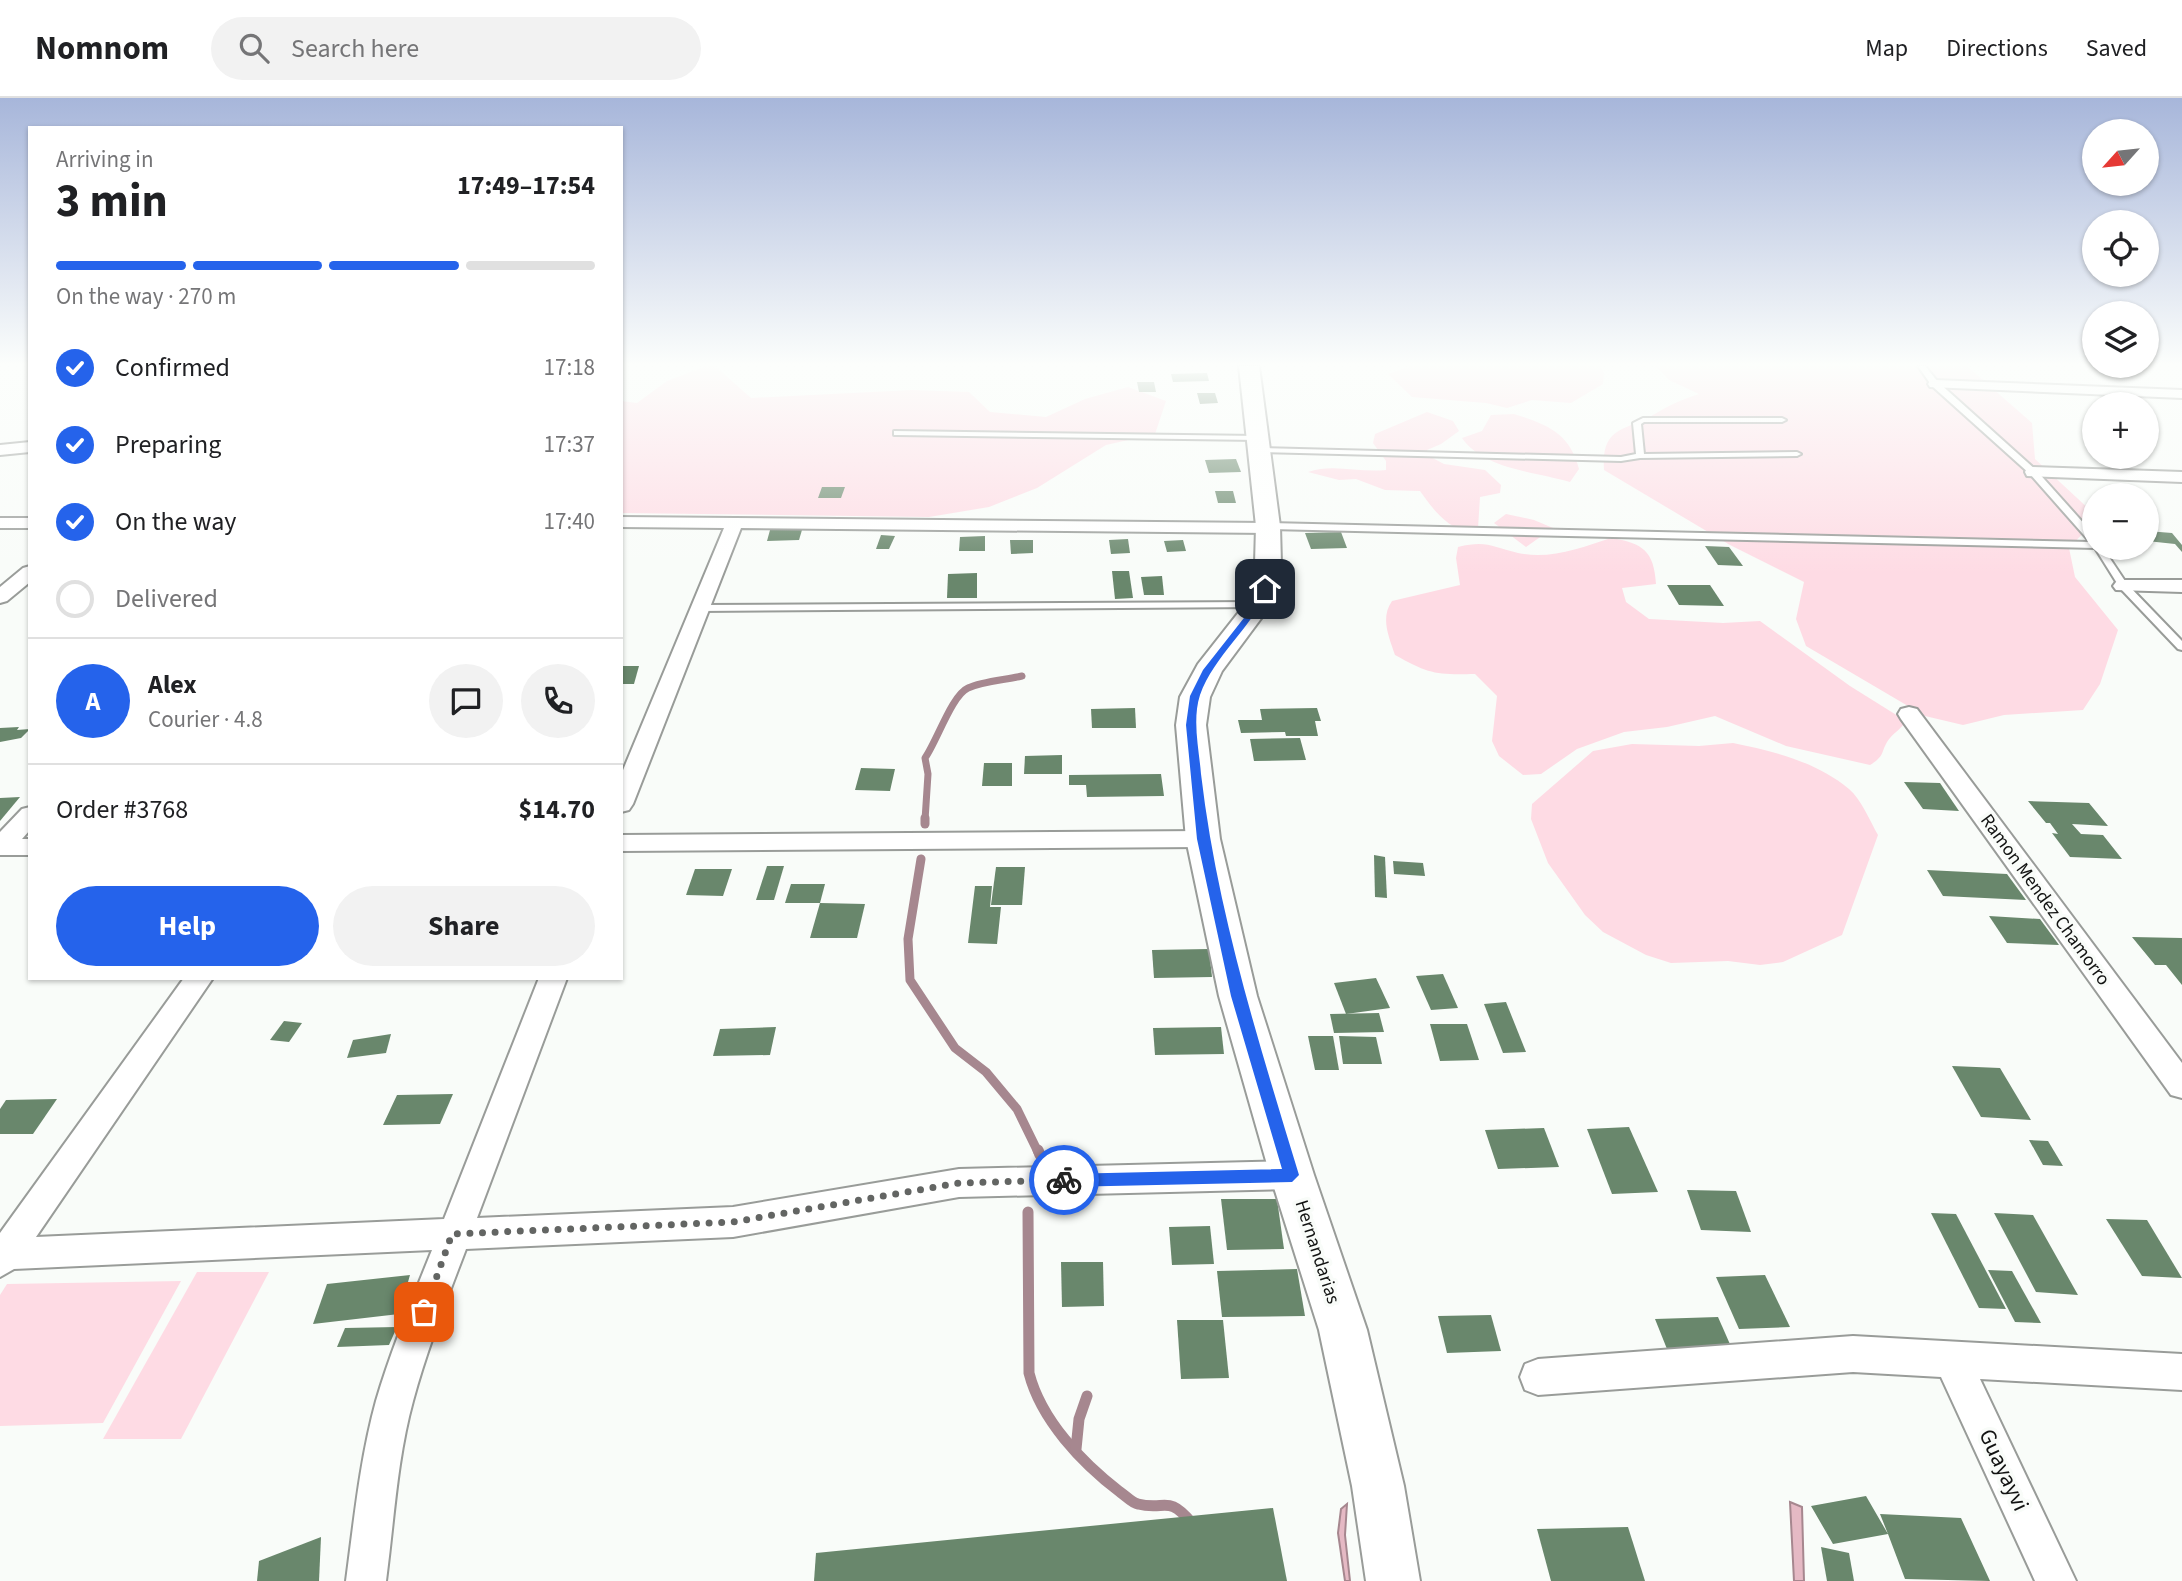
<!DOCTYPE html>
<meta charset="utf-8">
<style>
body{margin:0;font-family:"Source Sans 3",sans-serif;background:#f2f2f2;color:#202124;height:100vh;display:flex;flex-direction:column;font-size:26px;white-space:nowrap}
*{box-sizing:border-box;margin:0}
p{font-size:23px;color:#757577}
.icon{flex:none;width:38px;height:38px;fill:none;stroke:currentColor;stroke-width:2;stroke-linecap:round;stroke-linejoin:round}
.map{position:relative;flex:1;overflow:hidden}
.panel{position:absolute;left:28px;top:28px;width:595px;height:854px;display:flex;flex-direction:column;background:#fff;border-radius:0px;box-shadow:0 2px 5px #0004}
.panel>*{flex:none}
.needle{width:46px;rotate:243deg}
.buttons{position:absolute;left:2082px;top:21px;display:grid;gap:14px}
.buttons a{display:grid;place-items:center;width:77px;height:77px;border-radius:50%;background:#fff;box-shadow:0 2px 5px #0004;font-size:35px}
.pin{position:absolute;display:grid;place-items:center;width:60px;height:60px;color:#fff;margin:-30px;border-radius:14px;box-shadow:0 4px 10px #0006}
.courier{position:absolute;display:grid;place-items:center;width:70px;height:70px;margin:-35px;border:5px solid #2563eb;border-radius:50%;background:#fff;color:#222;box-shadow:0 2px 9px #0007}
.overview em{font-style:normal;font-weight:700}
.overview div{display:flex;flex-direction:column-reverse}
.overview{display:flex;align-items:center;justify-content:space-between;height:119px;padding:0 28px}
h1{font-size:46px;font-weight:700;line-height:52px}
.bar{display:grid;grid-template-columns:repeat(4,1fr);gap:10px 7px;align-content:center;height:84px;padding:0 28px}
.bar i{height:9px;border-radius:5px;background:#e0e0e0}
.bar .current{background:#2563eb}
.bar p{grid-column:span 4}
.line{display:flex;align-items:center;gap:18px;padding:0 28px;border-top:2px solid #e0e0e0}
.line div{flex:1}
.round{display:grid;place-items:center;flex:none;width:74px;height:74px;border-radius:37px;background:#f2f2f2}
ol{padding:0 28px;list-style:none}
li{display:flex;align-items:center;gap:21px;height:77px}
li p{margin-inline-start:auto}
li .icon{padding:7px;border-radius:50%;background:#2563eb;color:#fff;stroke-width:4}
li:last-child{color:#757577}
li i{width:38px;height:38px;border:4px solid #e0e0e0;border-radius:50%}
.primary-button{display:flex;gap:14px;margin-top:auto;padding:14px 28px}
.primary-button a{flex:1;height:80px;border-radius:42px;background:#2563eb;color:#fff;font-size:28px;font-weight:700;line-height:80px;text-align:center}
.primary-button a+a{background:#f2f2f2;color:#202124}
header{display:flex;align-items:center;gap:42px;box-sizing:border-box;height:98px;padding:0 35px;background:#fff;border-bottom:2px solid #e0e0e0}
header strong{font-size:33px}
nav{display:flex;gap:38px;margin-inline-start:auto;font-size:24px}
.search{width:490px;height:63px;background:#f2f2f2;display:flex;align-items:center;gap:18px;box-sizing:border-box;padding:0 24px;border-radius:38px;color:#757577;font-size:26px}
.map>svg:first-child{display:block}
</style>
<header>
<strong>Nomnom</strong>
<div class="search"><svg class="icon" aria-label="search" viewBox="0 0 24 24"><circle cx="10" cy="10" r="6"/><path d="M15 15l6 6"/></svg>Search here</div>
<nav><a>Map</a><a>Directions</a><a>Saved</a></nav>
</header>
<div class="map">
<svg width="2182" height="1483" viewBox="0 0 2182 1483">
<rect width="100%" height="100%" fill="#f9fcf9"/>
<!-- green -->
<g fill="#fedbe4">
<polygon points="706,268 715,268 751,300 912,292 969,294 990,314 1046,319 1085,301 1128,289 1166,303 1155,336 1106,347 1037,390 989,409 929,419 621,415 621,303 637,305 667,283"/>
<polygon points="1412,268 1600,268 1604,275 1603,286 1571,305 1532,302 1507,310 1486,305 1412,299 1388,276"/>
<path d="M1656,268H1967L2032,325L2035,361L2090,412L2092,426L2069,450L2075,479L2118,532L2100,586L2083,612L2004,617L1963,627L1925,618L1806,548L1796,521L1804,484L1730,447L1604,372C1601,329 1624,333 1653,317C1670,307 1680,302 1699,296L1669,282Z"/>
<path d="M1427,314L1453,323L1459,333L1441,346L1427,352V357L1444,366L1485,372L1501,387L1500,395L1480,399L1478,430C1454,441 1432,410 1420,393L1385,392L1356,381L1339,382L1308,374C1333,365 1359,375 1386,372V363L1373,345L1375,336Z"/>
<path d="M1514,316C1547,326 1570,335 1579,371L1570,384C1536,374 1483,371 1462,340L1482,333L1491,317Z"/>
<polygon points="1506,416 1534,422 1553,430 1526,449 1494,425"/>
<path d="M1611,440C1643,445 1654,453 1656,486L1622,490L1626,504L1649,521L1723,525L1760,523L1850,588L1906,623C1901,631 1896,633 1890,640C1880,652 1887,657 1870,667L1786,648L1715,618L1667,629L1624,634L1577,651L1541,676L1523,677L1499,658L1492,643L1497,598L1475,576C1436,577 1429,576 1395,557C1389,539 1380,520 1392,503L1460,487L1456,460L1458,449C1487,442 1492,449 1518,455C1550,462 1580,450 1611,440Z"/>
<path d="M1733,645C1773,653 1817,664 1849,691C1861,701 1870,723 1878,737L1842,837L1783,864L1760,867L1728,863L1671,865L1646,857L1603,834L1585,817L1548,765L1531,721L1532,706L1593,653L1632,646L1699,648Z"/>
<polygon points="197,1174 269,1174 181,1341 103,1341"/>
<polygon points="181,1183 103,1325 0,1328 0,1197 7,1186"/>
</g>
<!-- water -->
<g fill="#e5b9c4" stroke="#a6878f" stroke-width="2">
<polygon points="1790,1404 1802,1409 1804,1483 1794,1483"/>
<polygon points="1347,1406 1345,1437 1350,1483 1345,1483 1338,1435 1341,1411"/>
</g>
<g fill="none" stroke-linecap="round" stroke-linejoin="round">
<!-- stream-far2 -->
<path stroke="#a6878f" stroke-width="7" d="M925,722L928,676L925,660C937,643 952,597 968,590C983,583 1005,582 1022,578"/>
<!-- stream-far1 -->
<g stroke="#a6878f" stroke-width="9">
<polyline points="925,726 925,720"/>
<polyline points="921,761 908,841 910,882 955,950 986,974 1017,1011 1038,1054"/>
</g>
<!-- stream -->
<g stroke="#a6878f" stroke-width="11">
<polyline points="1038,1052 1040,1057"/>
<path d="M1028,1114L1029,1275C1041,1322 1082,1365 1120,1394C1125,1397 1132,1405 1138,1406C1166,1413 1167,1396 1191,1424"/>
<polyline points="1076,1351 1079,1321 1087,1298"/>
</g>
</g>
<!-- building -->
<g fill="#69876c">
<polygon points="1207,275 1209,283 1173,284 1171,276"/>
<polygon points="1137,284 1154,284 1156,294 1139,294"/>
<polygon points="1197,295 1215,295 1218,305 1200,306"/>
<polygon points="1236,361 1241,374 1209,375 1205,362"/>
<polygon points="822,389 845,389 841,400 818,400"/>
<polygon points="1215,393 1233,393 1236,405 1218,405"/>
<polygon points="770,432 802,432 799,442 767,443"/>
<polygon points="2147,433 2172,435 2182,447 2182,454 2175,446 2147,443"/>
<polygon points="1341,434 1347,450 1311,451 1305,435"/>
<polygon points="881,437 895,438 889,451 876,451"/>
<polygon points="985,438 985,453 959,453 960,439"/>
<polygon points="1128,441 1130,455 1111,456 1109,442"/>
<polygon points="1010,442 1033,442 1033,455 1011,456"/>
<polygon points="1183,442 1186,453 1167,454 1164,443"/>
<polygon points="1705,448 1729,449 1743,468 1718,467"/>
<polygon points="1112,473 1129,473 1133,500 1115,501"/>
<polygon points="977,475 977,500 947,500 948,476"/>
<polygon points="1162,478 1164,497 1144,497 1141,479"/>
<polygon points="1667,487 1710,487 1724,508 1679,507"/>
<polygon points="621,568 639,568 634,586 621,586"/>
<polygon points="1135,610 1136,630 1092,630 1091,611"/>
<polygon points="1317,610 1321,623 1315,623 1318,638 1286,638 1285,634 1241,635 1238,622 1262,622 1260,611"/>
<polygon points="19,629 17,632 30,631 21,640 0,644 0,630"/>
<polygon points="1300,640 1306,662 1254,663 1250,641"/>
<polygon points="1062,657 1062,676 1024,676 1025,658"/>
<polygon points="984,665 1012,665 1012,688 982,688"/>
<polygon points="861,670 895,671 890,693 855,692"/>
<polygon points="1161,676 1164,698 1087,699 1086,687 1069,687 1069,677"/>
<polygon points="1904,684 1940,685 1959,713 1923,711"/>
<polygon points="20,699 0,723 0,700"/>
<polygon points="2028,703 2089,705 2108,728 2072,726 2081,736 2103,737 2122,761 2070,759 2052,735 2058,736 2050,725 2046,725"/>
<polygon points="1374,757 1385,759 1387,800 1375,799"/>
<polygon points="1393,763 1423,765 1425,778 1394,776"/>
<polygon points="767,768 784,768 774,802 756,802"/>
<polygon points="996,769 1025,769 1022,807 991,807"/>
<polygon points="695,771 732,771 723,798 686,797"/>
<polygon points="1927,772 2007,776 2026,802 1943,798"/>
<polygon points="791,786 825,786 820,805 785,805"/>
<polygon points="975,788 992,788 990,809 1001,809 997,846 968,845"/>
<polygon points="820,805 865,806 857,840 810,840"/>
<polygon points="1989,818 2040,821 2059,847 2007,845"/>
<polygon points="2132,839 2182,840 2182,887 2166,867 2155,867"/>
<polygon points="1209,851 1212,879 1154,880 1152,852"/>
<polygon points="1443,876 1458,910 1431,912 1416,878"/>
<polygon points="1376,880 1390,910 1346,916 1334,885"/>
<polygon points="1506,904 1526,954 1503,955 1484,906"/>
<polygon points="1379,915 1384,934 1334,935 1330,916"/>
<polygon points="284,923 302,925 289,944 270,942"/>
<polygon points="1430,926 1467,926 1479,962 1440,963"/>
<polygon points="776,929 770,957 713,958 720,931"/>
<polygon points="1221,929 1224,956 1155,957 1153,930"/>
<polygon points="391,936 386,955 347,960 353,942"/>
<polygon points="1308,938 1333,938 1339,972 1315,972"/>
<polygon points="1339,938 1376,939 1382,966 1343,966"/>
<polygon points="1952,968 2000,970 2031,1022 1981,1019"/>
<polygon points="453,996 440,1026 383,1027 397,997"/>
<polygon points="57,1001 33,1036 0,1036 0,1011 6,1002"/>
<polygon points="1629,1029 1658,1094 1612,1096 1587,1031"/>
<polygon points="1544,1030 1559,1069 1498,1071 1485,1032"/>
<polygon points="2029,1042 2048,1043 2063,1068 2043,1067"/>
<polygon points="1687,1092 1736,1093 1751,1134 1701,1132"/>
<polygon points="1221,1101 1277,1101 1284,1151 1227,1152"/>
<polygon points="1931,1115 1956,1116 2006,1211 1979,1210"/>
<polygon points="1994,1115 2033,1117 2078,1197 2036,1194"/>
<polygon points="2106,1121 2147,1122 2182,1180 2142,1178"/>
<polygon points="1210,1128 1214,1166 1172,1167 1169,1129"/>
<polygon points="1061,1164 1103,1164 1104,1208 1062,1209"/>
<polygon points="1297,1171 1305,1218 1222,1219 1217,1173"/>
<polygon points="1988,1172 2012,1173 2041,1225 2015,1224"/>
<polygon points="410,1177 399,1216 313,1226 327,1186"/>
<polygon points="1765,1177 1790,1229 1739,1231 1716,1179"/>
<polygon points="1491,1217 1501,1253 1447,1255 1438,1218"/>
<polygon points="1718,1219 1733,1253 1669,1256 1655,1221"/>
<polygon points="1177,1222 1223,1222 1229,1280 1181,1281"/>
<polygon points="397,1229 389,1247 337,1249 345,1230"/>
<polygon points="1866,1398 1888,1436 1880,1416 1961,1420 1990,1483 1905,1481 1888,1436 1833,1446 1811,1408"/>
<polygon points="1273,1410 1287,1483 814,1483 816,1455"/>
<polygon points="1628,1429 1645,1483 1551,1483 1537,1431"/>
<polygon points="321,1439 319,1483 257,1483 259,1463"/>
<polygon points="1821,1449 1849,1455 1854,1483 1827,1483"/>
</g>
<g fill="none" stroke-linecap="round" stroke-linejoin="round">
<!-- lane casing -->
<g stroke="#999c99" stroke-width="4">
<g id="lane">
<polygon points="1918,268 1925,268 1938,284 2036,372 2095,438 2095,450 2103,450 2127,486 2182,543 2182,552 2178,551 2120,490 2095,450 1268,431 1264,428 1268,425 2090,444 2030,376 1932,288"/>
<polygon points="1643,320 1782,320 1786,322 1782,324 1644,324 1641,326 1644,356 1797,354 1801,356 1797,358 1640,360 1621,363 1259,354 1255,352 1259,350 1621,359 1636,356 1633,325"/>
<polygon points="894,333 1258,338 1262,340 1258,342 897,337 894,337"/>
<polygon points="1258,504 1263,507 1261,509 700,513 695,510 700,507"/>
</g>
</g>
<!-- street casing -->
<g stroke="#999c99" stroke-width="4">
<g id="street">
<polygon points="1935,282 2182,292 2182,300 1930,289 1928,286 1930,283"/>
<polygon points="30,344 30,354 0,357 0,347"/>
<polygon points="2033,369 2182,374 2182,384 2027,378 2025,374 2027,370"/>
<polygon points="621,419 1268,425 1277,430 1268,435 741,430 633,706 629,712 621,714 621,677 724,430 621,429"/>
<rect x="0" y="420" width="30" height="10"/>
<polygon points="30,468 30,484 7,503 0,505 0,489 23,470"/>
<polygon points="2123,482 2182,482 2182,494 2116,492 2113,488 2116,484"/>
<polygon points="1909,609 1917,611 2182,965 2182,1000 2171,997 1901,621 1898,616 1901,611"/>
<polygon points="30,709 30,732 22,741 30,741 30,757 0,757 0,734 22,711"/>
<polygon points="1203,733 1212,735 1215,741 1212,747 1203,749 621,753 621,737"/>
<path d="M184,880H213L36,1139L444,1121L539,880H567L477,1120L733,1109L959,1071L1292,1063L1303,1067L1308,1077L1303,1087L1292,1091L959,1099L733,1139L466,1151C447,1201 427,1251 413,1303C397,1361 394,1423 386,1483H346C354,1423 360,1361 376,1303C391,1252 412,1202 432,1152L14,1171L0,1179V1135Z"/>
<polygon points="1853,1238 2182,1256 2182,1292 1980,1281 2076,1483 2035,1483 1941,1279 1853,1274 1538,1297 1525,1292 1520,1279 1525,1266 1538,1261"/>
</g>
</g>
<!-- secondary casing -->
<g stroke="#999c99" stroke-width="4">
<polygon id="secondary" points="1239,268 1259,268 1280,428 1281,466 1278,491 1271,507 1222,573 1210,599 1206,627 1220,741 1257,898 1314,1077 1367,1232 1404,1388 1420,1483 1366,1483 1352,1388 1319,1232 1270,1077 1219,898 1186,741 1176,627 1180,599 1198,566 1246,505 1252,491 1255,466 1256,428"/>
</g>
<!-- lane -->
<use href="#lane" fill="#fff" fill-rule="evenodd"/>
<!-- street -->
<use href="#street" fill="#fff" fill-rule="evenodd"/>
<!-- secondary -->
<use href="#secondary" fill="#fff" fill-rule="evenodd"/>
</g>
<!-- sky -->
<linearGradient id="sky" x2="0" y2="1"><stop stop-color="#a7b6da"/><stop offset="0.56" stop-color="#fcfefc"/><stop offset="1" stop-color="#fcfefc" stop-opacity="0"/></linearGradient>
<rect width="2182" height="476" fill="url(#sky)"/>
<!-- route -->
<path fill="#2563eb" d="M1262,490L1269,491C1251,530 1214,558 1200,597C1192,622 1199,651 1201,676C1217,814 1259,945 1299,1077L1292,1084L1064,1089L1057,1082L1064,1076L1282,1071L1231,898L1197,741L1186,627L1190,598L1203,572L1251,511Z"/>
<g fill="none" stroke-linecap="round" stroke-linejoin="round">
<!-- done -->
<polyline stroke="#636563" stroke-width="7" stroke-dasharray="0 12.6" points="424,1214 452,1136 733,1124 959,1085 1064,1082"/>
</g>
<g text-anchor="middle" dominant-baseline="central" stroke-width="7" stroke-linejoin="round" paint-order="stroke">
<!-- street labels -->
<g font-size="19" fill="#121312" stroke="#f9fcf9">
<text transform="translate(2045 802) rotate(54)">Ramon Mendez Chamorro</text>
<text transform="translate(1317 1154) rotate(72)">Hernandarias</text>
</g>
<!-- near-street labels -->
<g font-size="23" fill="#121312" stroke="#f9fcf9">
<text transform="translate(2004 1372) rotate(65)">Guayayvi</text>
</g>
</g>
</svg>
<div class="buttons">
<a><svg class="needle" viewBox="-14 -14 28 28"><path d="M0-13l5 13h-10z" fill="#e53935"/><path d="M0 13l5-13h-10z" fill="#757577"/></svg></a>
<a><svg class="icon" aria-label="locate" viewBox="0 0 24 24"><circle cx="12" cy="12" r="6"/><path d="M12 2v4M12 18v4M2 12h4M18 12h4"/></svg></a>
<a><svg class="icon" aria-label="layers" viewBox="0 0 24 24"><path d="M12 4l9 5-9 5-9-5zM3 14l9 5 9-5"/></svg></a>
<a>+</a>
<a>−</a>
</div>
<div class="pin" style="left:424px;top:1214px;background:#ea580c"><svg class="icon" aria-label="bag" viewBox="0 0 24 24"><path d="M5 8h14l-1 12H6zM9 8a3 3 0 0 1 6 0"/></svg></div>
<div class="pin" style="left:1265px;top:491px;background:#1f2937"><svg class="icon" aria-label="home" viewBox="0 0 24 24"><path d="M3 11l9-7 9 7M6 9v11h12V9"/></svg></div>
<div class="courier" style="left:1064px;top:1082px"><svg class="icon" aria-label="bike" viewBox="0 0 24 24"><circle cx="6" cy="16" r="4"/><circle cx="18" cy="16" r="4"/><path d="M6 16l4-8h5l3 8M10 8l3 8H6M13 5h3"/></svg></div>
<section class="panel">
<div class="overview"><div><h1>3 min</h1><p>Arriving in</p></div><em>17:49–17:54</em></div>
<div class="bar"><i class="current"></i><i class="current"></i><i class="current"></i><i></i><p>On the way · 270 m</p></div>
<ol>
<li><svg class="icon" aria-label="check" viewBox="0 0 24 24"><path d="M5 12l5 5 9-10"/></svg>Confirmed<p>17:18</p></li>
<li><svg class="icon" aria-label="check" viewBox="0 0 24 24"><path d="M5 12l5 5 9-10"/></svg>Preparing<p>17:37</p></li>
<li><svg class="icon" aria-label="check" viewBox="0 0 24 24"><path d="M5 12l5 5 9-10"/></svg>On the way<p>17:40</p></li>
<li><i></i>Delivered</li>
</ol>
<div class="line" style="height:126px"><b class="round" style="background:#2563eb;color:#fff">A</b><div><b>Alex</b><p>Courier · 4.8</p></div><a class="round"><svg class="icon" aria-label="chat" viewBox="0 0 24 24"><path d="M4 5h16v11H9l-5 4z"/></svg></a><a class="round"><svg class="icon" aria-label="phone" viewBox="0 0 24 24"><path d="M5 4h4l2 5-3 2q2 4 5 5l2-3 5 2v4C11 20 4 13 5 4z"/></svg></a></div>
<div class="line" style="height:91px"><div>Order #3768</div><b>$14.70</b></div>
<div class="primary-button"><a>Help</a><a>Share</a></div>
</section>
</div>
